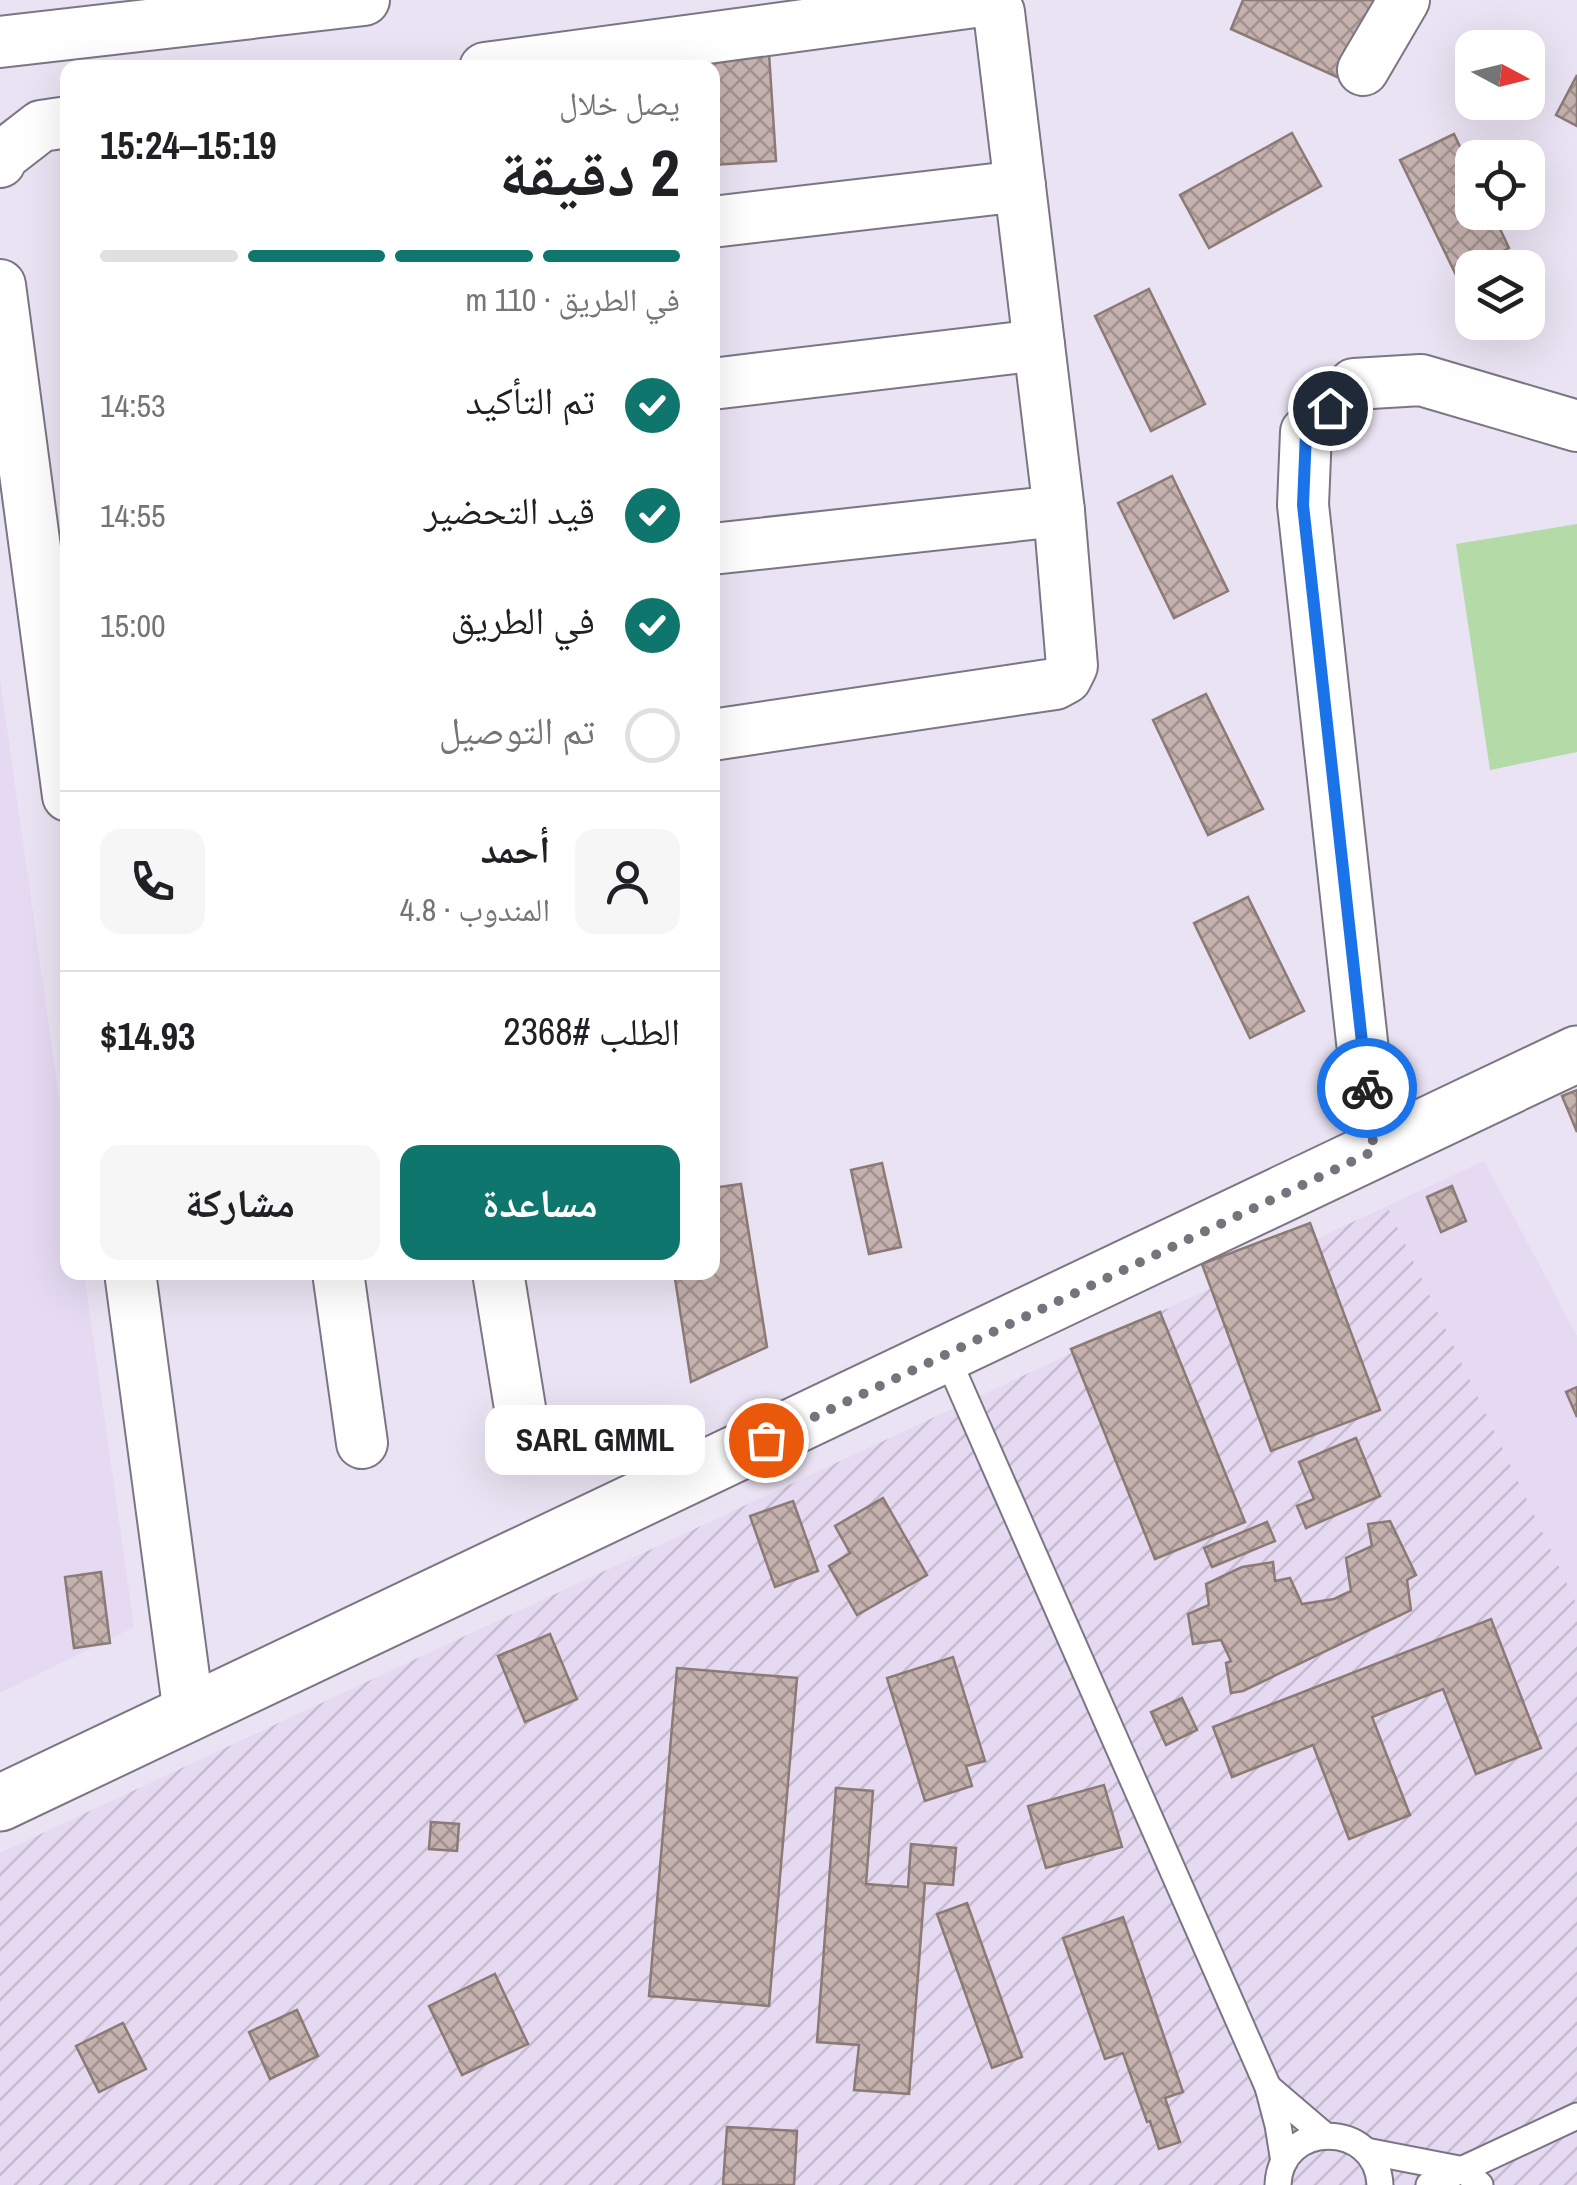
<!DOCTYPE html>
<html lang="ar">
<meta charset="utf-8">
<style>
body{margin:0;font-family:"Archivo Narrow","Noto Naskh Arabic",sans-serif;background:#f6f6f6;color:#202124;direction:rtl;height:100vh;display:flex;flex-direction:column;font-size:38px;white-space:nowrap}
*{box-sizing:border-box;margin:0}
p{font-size:32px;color:#757577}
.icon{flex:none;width:55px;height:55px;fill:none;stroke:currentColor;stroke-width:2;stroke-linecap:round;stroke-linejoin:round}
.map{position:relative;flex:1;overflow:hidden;direction:ltr}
.side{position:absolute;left:60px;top:60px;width:660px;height:1220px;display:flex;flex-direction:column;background:#fff;border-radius:20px;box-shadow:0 10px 40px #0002;direction:rtl}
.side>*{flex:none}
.needle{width:65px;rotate:97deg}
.buttons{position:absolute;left:1455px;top:30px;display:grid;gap:20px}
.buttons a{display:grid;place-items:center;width:90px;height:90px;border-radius:20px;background:#fff;box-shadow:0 10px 40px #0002;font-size:50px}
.pin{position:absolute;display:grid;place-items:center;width:85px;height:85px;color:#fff;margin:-42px;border:5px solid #fff;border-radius:50%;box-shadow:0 2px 10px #0007}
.courier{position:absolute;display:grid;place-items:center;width:100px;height:100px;margin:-50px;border:8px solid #1a73e8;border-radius:50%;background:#fff;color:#222;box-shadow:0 2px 12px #0007}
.bubble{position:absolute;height:70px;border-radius:20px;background:#fff;box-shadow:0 10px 40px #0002;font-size:32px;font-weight:700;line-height:70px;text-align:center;direction:rtl}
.head em{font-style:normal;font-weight:700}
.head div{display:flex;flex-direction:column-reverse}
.head{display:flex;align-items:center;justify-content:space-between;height:170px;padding:0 40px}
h1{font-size:65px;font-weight:700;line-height:75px}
.bar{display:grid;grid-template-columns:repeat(4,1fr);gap:15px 10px;align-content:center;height:120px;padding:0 40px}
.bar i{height:12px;border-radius:8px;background:#e0e0e0}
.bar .selected{background:#0f766e}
.bar p{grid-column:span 4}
.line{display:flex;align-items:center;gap:25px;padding:0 40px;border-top:2px solid #e0e0e0}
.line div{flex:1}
.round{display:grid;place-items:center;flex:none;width:105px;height:105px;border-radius:20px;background:#f6f6f6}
ol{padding:0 40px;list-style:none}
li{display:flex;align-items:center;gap:30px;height:110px}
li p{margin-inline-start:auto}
li .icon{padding:10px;border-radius:50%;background:#0f766e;color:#fff;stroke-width:4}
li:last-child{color:#757577}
li i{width:55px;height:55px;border:5px solid #e0e0e0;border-radius:50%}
.primary-button{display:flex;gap:20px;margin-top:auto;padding:20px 40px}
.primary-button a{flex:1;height:115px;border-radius:20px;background:#0f766e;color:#fff;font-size:40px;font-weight:700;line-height:115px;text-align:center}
.primary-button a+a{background:#f6f6f6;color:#202124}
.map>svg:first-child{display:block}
</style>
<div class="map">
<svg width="1577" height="2185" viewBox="0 0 1577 2185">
<defs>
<pattern id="industrial-furrows" width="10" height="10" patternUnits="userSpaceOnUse" patternTransform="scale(2.5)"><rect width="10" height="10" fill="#e5daf2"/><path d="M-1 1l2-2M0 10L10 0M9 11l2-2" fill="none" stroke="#c5bcd0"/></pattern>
<pattern id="building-cross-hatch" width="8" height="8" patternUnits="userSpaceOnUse" patternTransform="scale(2.5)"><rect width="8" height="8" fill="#c5b1ad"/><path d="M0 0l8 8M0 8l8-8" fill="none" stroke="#a1918e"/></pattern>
</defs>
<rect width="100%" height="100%" fill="#eae3f3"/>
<!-- built -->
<g fill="#e5daf2">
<polygon points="0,678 67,1155 68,1272 84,1273 134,1627 0,1693"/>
<polygon points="1484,1161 1577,1336 1577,1605 1387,1206"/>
</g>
<!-- industrial -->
<polygon fill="url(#industrial-furrows)" points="1387,1206 1577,1605 1577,2185 0,2185 0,1853"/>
<!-- grass -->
<polygon fill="#b3daa7" points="1577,524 1577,752 1490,770 1456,544"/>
<!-- building -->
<g fill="url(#building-cross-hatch)" stroke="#8c7a76" stroke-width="2.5">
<polygon points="1243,0 1395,0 1357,86 1231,29"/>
<polygon points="768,38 776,161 713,165 712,68 707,68 705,42"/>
<polygon points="1577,75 1577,126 1556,115"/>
<polygon points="1292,133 1321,186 1209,248 1180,195"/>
<polygon points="1454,134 1472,172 1472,212 1492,212 1509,248 1456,275 1400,160"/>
<polygon points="1149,289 1205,404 1151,431 1095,316"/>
<polygon points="1172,476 1228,591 1174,618 1118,503"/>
<polygon points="1206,694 1263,809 1208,835 1153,720"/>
<polygon points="1248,897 1304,1011 1250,1038 1194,923"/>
<polygon points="1577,1090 1577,1132 1562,1096"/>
<polygon points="882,1163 901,1247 869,1254 851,1170"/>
<polygon points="741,1184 767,1347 691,1382 674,1272 712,1272 712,1188"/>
<polygon points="1452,1186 1466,1221 1441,1232 1427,1197"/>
<polygon points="1310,1223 1380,1410 1271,1451 1202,1264"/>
<polygon points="1160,1312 1245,1522 1155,1559 1071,1349"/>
<polygon points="1577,1387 1577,1417 1566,1392"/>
<polygon points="1356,1438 1380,1496 1306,1528 1297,1506 1314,1499 1299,1462"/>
<polygon points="883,1498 927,1575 857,1615 829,1566 850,1553 835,1526"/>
<polygon points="793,1501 818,1571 775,1587 750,1516"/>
<polygon points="1390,1521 1416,1575 1407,1580 1411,1610 1243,1691 1231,1693 1226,1663 1231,1661 1221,1640 1193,1644 1188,1614 1209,1605 1206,1584 1242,1567 1273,1562 1275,1581 1290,1578 1302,1604 1334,1599 1351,1591 1346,1558 1372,1546 1368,1524"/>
<polygon points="1267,1522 1275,1541 1212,1567 1204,1548"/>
<polygon points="101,1572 110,1643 74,1648 65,1577"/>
<polygon points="1491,1619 1541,1748 1476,1774 1443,1689 1372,1717 1410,1815 1349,1839 1313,1745 1232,1777 1213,1727"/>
<polygon points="550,1634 577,1699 525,1722 498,1656"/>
<polygon points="953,1657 985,1761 966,1766 972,1786 925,1801 887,1678"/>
<polygon points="677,1668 797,1678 769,2006 649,1996"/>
<polygon points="1182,1698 1197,1730 1166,1745 1151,1712"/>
<polygon points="1104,1785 1122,1847 1046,1868 1028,1806"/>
<polygon points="836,1788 873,1791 866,1884 908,1887 911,1844 956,1848 953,1885 925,1883 909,2094 854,2090 859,2045 817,2042"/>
<polygon points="431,1822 459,1824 457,1851 429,1849"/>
<polygon points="967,1903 1022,2057 992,2068 937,1914"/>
<polygon points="1123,1917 1183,2092 1165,2098 1180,2142 1159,2149 1150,2121 1147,2122 1123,2053 1105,2059 1063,1938"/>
<polygon points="495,1974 528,2044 462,2075 429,2006"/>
<polygon points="297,2010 318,2056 270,2079 249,2032"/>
<polygon points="123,2023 146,2069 99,2092 76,2046"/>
<polygon points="727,2127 797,2131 794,2185 723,2185"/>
</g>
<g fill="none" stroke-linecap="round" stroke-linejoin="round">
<!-- service casing -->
<g stroke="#7c7584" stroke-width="29">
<g id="service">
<polyline points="946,1355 1268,2087 1278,2125 1284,2162"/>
<polyline points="1268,2087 1323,2134"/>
<polyline points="1366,2151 1464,2170 1480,2185"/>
<path d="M1278,2185C1280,2120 1377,2120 1380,2185"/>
<polyline points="1429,2185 1577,2116"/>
</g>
</g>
<!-- minor casing -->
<g stroke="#7c7584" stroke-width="54">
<g id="minor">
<polyline points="0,42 364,0"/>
<polyline points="485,68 982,1 993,3 999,12 1059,511 1072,666 1066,678 1055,684 712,735"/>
<polyline points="1363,70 1404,0"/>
<polyline points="0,162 1,157 41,126 68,122"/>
<polyline points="712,222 1020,186"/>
<polyline points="0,285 68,796"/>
<polyline points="712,384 1039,345"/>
<polyline points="712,549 1059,511"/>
<polyline points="1374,1151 1303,505 1306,432 1354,384 1421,380 1577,426"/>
<polyline points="130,1272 189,1714"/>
<polyline points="338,1272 362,1443"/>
<polyline points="498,1272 525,1439"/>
</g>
</g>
<!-- primary casing -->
<g stroke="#7c7584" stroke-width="59">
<polyline id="primary" points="0,1803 1577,1054"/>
</g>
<!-- service -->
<use href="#service" stroke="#fff" stroke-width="25"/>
<!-- minor -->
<use href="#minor" stroke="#fff" stroke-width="50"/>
<!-- primary -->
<use href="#primary" stroke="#fff" stroke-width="55"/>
</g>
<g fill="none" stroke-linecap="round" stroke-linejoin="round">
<!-- done -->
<polyline stroke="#77737d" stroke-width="10" stroke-dasharray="0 18" points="766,1440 1374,1151 1367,1088"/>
<!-- route -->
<polyline stroke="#1a73e8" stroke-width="12" points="1330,408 1306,432 1303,505 1367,1088"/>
</g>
</svg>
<div class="buttons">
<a><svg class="needle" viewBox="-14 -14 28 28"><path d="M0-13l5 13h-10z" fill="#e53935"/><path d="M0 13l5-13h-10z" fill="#757577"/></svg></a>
<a><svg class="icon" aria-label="locate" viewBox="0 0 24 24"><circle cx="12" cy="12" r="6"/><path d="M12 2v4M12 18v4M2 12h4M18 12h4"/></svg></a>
<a><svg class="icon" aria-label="layers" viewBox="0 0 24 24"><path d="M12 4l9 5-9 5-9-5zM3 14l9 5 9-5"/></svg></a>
</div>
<div class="pin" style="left:766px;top:1440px;background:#ea580c"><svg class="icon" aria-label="bag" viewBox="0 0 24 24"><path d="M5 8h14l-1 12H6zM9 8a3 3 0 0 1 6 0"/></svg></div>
<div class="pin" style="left:1330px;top:408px;background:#1f2937"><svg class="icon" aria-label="home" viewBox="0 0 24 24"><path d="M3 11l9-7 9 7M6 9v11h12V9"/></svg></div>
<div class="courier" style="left:1367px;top:1088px"><svg class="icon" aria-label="bike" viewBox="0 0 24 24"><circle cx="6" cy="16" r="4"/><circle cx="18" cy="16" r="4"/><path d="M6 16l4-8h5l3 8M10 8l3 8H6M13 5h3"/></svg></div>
<div class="bubble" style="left:485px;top:1405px;width:220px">SARL GMML</div>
<section class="side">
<div class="head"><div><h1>2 دقيقة</h1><p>يصل خلال</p></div><em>15:19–15:24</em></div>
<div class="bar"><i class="selected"></i><i class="selected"></i><i class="selected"></i><i></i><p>في الطريق · 110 m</p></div>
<ol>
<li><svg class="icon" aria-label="check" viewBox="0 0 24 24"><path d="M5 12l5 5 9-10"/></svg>تم التأكيد<p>14:53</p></li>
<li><svg class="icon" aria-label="check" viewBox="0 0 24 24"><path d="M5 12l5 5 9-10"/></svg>قيد التحضير<p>14:55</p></li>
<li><svg class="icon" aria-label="check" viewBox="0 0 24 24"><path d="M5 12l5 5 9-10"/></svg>في الطريق<p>15:00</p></li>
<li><i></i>تم التوصيل</li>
</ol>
<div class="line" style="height:180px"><a class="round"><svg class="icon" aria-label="person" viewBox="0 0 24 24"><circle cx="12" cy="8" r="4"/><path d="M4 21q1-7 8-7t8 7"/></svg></a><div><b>أحمد</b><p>المندوب · 4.8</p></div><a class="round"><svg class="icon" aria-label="phone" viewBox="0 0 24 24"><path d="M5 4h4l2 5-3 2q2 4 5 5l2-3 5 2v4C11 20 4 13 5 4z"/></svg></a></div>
<div class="line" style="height:130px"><div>الطلب #2368</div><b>$14.93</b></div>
<div class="primary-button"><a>مساعدة</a><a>مشاركة</a></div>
</section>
</div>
